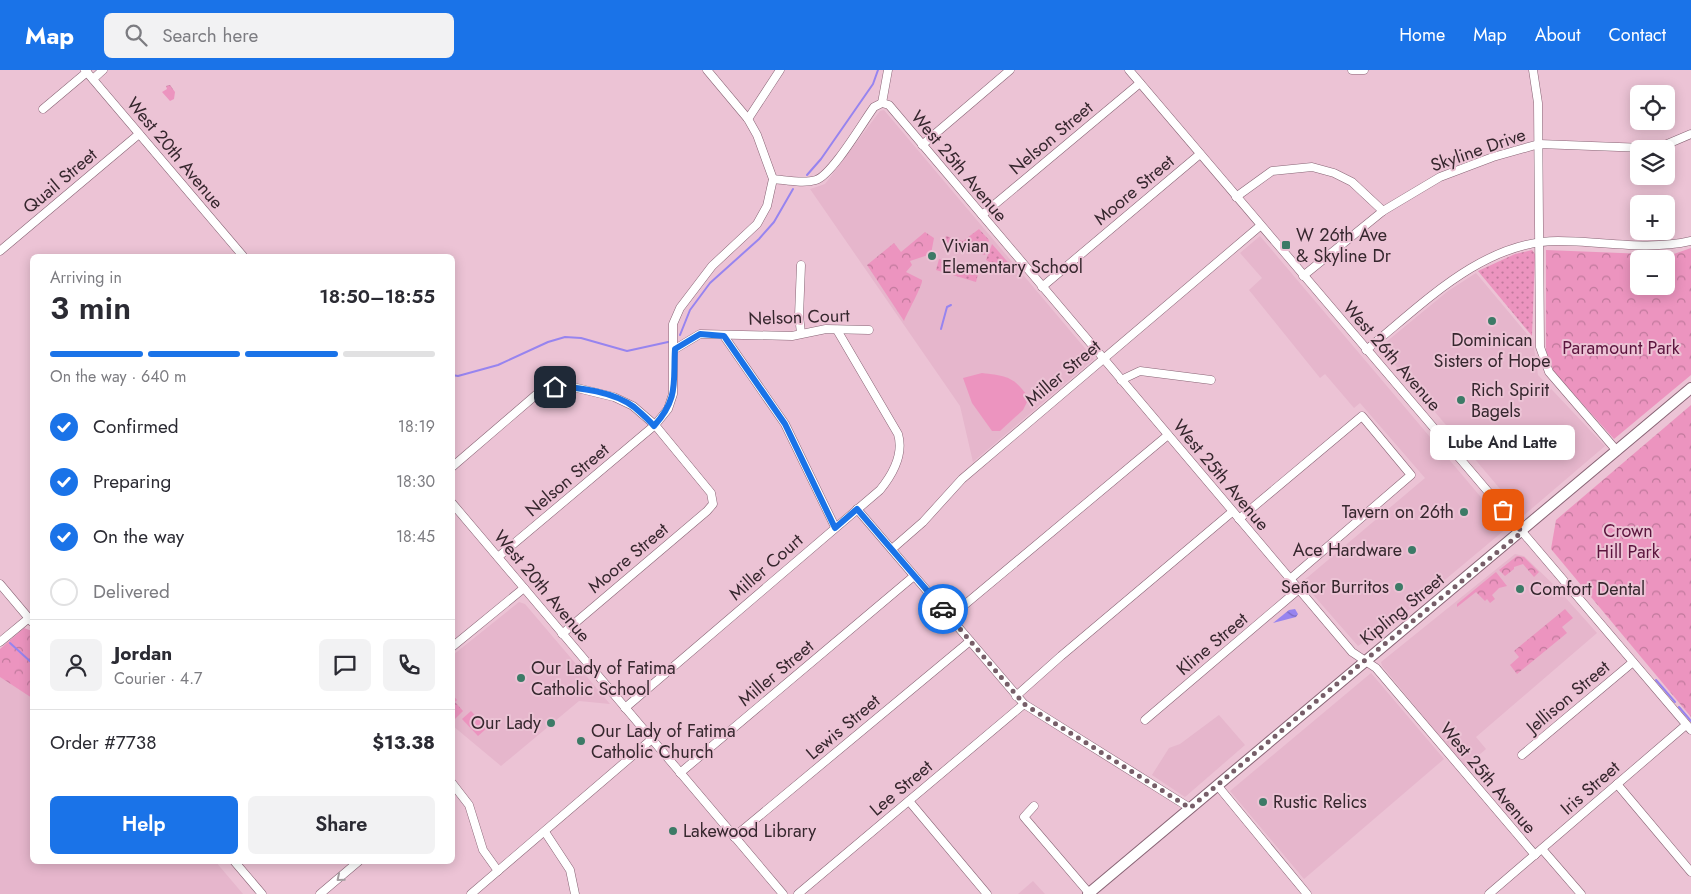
<!DOCTYPE html>
<meta charset="utf-8">
<style>
body{margin:0;font-family:Jost,sans-serif;background:#f2f2f3;color:#2b2b33;height:100vh;display:flex;flex-direction:column;font-size:19px;white-space:nowrap}
*{box-sizing:border-box;margin:0}
p{font-size:16px;color:#7c7c81}
.icon{flex:none;width:28px;height:28px;fill:none;stroke:currentColor;stroke-width:2;stroke-linecap:round;stroke-linejoin:round}
.map{position:relative;flex:1;overflow:hidden}
.drawer{position:absolute;left:30px;top:184px;width:425px;height:610px;display:flex;flex-direction:column;background:#fff;border-radius:8px;box-shadow:0 2px 12px #0003}
.drawer>*{flex:none}
.buttons{position:absolute;left:1630px;top:15px;display:grid;gap:10px}
.buttons a{display:grid;place-items:center;width:45px;height:45px;border-radius:8px;background:#fff;box-shadow:0 2px 12px #0003;font-size:25px}
.pin{position:absolute;display:grid;place-items:center;width:42px;height:42px;color:#fff;margin:-21px;border-radius:10px;box-shadow:0 2px 8px #0006}
.courier{position:absolute;display:grid;place-items:center;width:50px;height:50px;margin:-25px;border:4px solid #1a73e8;border-radius:50%;background:#fff;color:#222;box-shadow:0 1px 6px #0007}
.bubble{position:absolute;height:35px;border-radius:8px;background:#fff;box-shadow:0 2px 12px #0003;font-size:16px;font-weight:600;line-height:35px;text-align:center}
.head em{font-style:normal;font-weight:600}
.head div{display:flex;flex-direction:column-reverse}
.head{display:flex;align-items:center;justify-content:space-between;height:85px;padding:0 20px}
h1{font-size:32px;font-weight:600;line-height:38px}
.bar{display:grid;grid-template-columns:repeat(4,1fr);gap:8px 5px;align-content:center;height:60px;padding:0 20px}
.bar i{height:6px;border-radius:4px;background:#e1e1e2}
.bar .current{background:#1a73e8}
.bar p{grid-column:span 4}
.line{display:flex;align-items:center;gap:12px;padding:0 20px;border-top:1px solid #e1e1e2}
.line div{flex:1}
.round{display:grid;place-items:center;flex:none;width:52px;height:52px;border-radius:8px;background:#f2f2f3}
ol{padding:0 20px;list-style:none}
li{display:flex;align-items:center;gap:15px;height:55px}
li p{margin-inline-start:auto}
li .icon{padding:5px;border-radius:50%;background:#1a73e8;color:#fff;stroke-width:4}
li:last-child{color:#7c7c81}
li i{width:28px;height:28px;border:2px solid #e1e1e2;border-radius:50%}
.action{display:flex;gap:10px;margin-top:auto;padding:10px 20px}
.action a{flex:1;height:58px;border-radius:8px;background:#1a73e8;color:#fff;font-size:20px;font-weight:600;line-height:58px;text-align:center}
.action a+a{background:#f2f2f3;color:#2b2b33}
header{display:flex;align-items:center;gap:30px;box-sizing:border-box;height:70px;padding:0 25px;background:#1a73e8;color:#fff}
header strong{font-size:24px}
nav{display:flex;gap:28px;margin-inline-start:auto;font-size:18px}
.search{width:350px;height:45px;background:#f2f2f3;display:flex;align-items:center;gap:12px;box-sizing:border-box;padding:0 18px;border-radius:8px;color:#7c7c81;font-size:19px}
.map>svg:first-child{display:block}
</style>
<header>
<strong>Map</strong>
<div class="search"><svg class="icon" aria-label="search" viewBox="0 0 24 24"><circle cx="10" cy="10" r="6"/><path d="M15 15l6 6"/></svg>Search here</div>
<nav><a>Home</a><a>Map</a><a>About</a><a>Contact</a></nav>
</header>
<div class="map">
<svg width="1691" height="824" viewBox="0 0 1691 824">
<defs>
<pattern id="grass-dots" width="8" height="8" patternUnits="userSpaceOnUse" patternTransform="scale(1.25)"><rect width="8" height="8" fill="#ec94bf"/><path d="M2 2h.1M6 6h.1" fill="none" stroke="#c0799c" stroke-width="1.8" stroke-linecap="round"/></pattern>
<pattern id="park-crowns" width="20" height="18" patternUnits="userSpaceOnUse" patternTransform="scale(1.25)"><rect width="20" height="18" fill="#ec94bf"/><path d="M2 6a3 3 0 1 1 6 0M12 15a3 3 0 1 1 6 0" fill="none" stroke="#c0799c"/></pattern>
<pattern id="water-waves" width="16" height="10" patternUnits="userSpaceOnUse" patternTransform="scale(1.25)"><rect width="16" height="10" fill="#9784ef"/><path d="M0 5q4-4 8 0t8 0" fill="none" stroke="#7c6cc2"/></pattern>
</defs>
<rect width="100%" height="100%" fill="#ecc3d5"/>
<!-- built -->
<g fill="#e6b6cc">
<polygon points="884,40 1094,289 973,392 960,336 810,119 825,114 880,41"/>
<polygon points="1260,166 1507,458 1410,539 1358,576 1302,512 1425,408 1360,333 1354,338 1325,304 1320,308 1249,220 1262,208 1240,183"/>
<polygon points="1476,203 1533,271 1538,305 1605,376 1523,446 1380,277 1448,221"/>
<polygon points="1515,484 1524,486 1556,517 1597,563 1476,667 1486,679 1465,697 1382,596 1381,592"/>
<polygon points="519,532 525,534 610,634 579,631 501,696 453,656 453,585"/>
<polygon points="1371,603 1444,689 1304,809 1230,721"/>
<polygon points="0,606 32,626 32,791 215,791 243,824 0,824"/>
<polygon points="1219,645 1245,675 1185,727 1152,705 1169,678 1180,674"/>
<polygon points="1033,811 1045,824 1018,824"/>
</g>
<!-- grass -->
<g fill="url(#grass-dots)">
<polygon points="979,159 989,170 985,185 944,172 946,166 963,171"/>
<polygon points="992,174 1013,198 1008,203 986,190"/>
<polygon points="1532,180 1535,184 1532,266 1478,201 1515,184"/>
<polygon points="939,189 979,200 976,212 936,200"/>
</g>
<!-- park -->
<g fill="url(#park-crowns)" fill-rule="evenodd">
<polygon points="170,15 175,22 174,29 170,31 162,22 167,19 166,16"/>
<path d="M925,162L934,168L931,184L910,191L912,195L906,202L922,210C923,215 907,243 904,251L867,195L894,173L901,182Z"/>
<path d="M1691,178V305L1614,369L1554,302L1546,281V180L1671,185ZM1639,189H1666V216H1639Z"/>
<polygon points="1691,335 1691,647 1551,479 1556,450"/>
<polygon points="1517,486 1524,487 1539,502 1534,507 1523,494 1514,497 1514,499 1505,506 1499,500"/>
<polygon points="1496,502 1507,516 1499,518 1492,525 1495,529 1490,533 1487,529 1485,531 1476,522 1457,537 1457,534"/>
<polygon points="1565,539 1573,548 1562,557 1567,563 1517,604 1510,595 1519,587 1514,581"/>
<polygon points="24,558 32,561 32,628 0,607 0,579"/>
<polygon points="453,625 457,630 455,632 463,641 455,649 453,646"/>
</g>
<!-- pitch -->
<g fill="#ec94bf">
<polygon points="1634,194 1639,195 1639,209 1633,213 1625,213 1621,207 1623,200"/>
<path d="M982,303C1008,306 1014,307 1029,328L1023,340L1000,361H992L972,333L963,308Z"/>
<polygon points="471,641 487,658 478,666 462,649"/>
</g>
<!-- water -->
<polygon fill="url(#water-waves)" points="1295,539 1298,544 1296,547 1273,553 1289,540"/>
<g fill="none" stroke-linecap="round" stroke-linejoin="round">
<!-- stream -->
<g stroke="#9784ef" stroke-width="2">
<polyline points="807,105 821,89 873,14 878,0"/>
<polyline points="941,259 947,237 951,235"/>
<polyline points="680,265 690,240 710,213 759,169 774,152 793,119"/>
<polyline points="452,305 458,306 498,295 548,272 565,267 581,268 627,281 668,272"/>
<polyline points="10,573 32,593"/>
<polyline points="1656,610 1675,632"/>
<polyline points="1679,637 1691,651"/>
</g>
<!-- minor casing -->
<g stroke="#886475" stroke-width="9">
<g id="minor">
<polyline points="85,0 243,186"/>
<polyline points="1129,0 1691,660"/>
<polyline points="1352,0 1364,0"/>
<polyline points="1533,0 1538,33 1540,277 1549,302 1617,381"/>
<polyline points="93,9 103,0"/>
<polyline points="882,33 888,0"/>
<polyline points="43,39 87,2"/>
<polyline points="748,49 780,0"/>
<polyline points="922,75 1010,0"/>
<path d="M773,109C786,110 803,114 816,110C832,105 863,52 874,37L882,33L889,35L1352,582L1376,598L1535,785"/>
<polyline points="1236,127 1272,101 1312,97 1334,103 1352,112 1383,141"/>
<polyline points="982,145 1140,13"/>
<polyline points="0,181 139,64"/>
<polyline points="801,195 799,246 801,263"/>
<polyline points="1303,206 1383,141 1440,107 1493,87 1539,74 1645,78 1665,75 1691,64"/>
<polyline points="1042,217 1200,84"/>
<polyline points="724,266 785,354 835,457"/>
<polyline points="675,279 700,264 792,266 826,259 869,260"/>
<path d="M1366,280C1421,236 1482,171 1558,171C1602,171 1648,181 1691,171"/>
<polyline points="1121,310 1140,301 1211,310"/>
<polyline points="452,397 537,324 555,317 573,317 614,327 633,336 655,355 711,423 713,434 707,441 562,564"/>
<polyline points="452,433 783,824"/>
<polyline points="857,439 1024,634 1190,738"/>
<polyline points="1239,449 1362,346 1411,405 1289,510"/>
<polyline points="892,479 923,452 962,409 1260,156"/>
<polyline points="498,487 655,355 668,339 673,324 673,254 680,238 712,196 757,154 767,136 773,109 757,65 748,49 707,0"/>
<polyline points="0,514 32,552"/>
<polyline points="950,547 1168,365"/>
<polyline points="0,572 29,548"/>
<polyline points="452,577 524,518"/>
<polyline points="1016,626 1061,586 1232,442"/>
<path d="M625,638L880,420C893,404 904,384 898,364L837,260"/>
<polyline points="1145,650 1298,520"/>
<polyline points="1522,685 1633,592"/>
<polyline points="680,703 914,506"/>
<polyline points="452,713 469,735 483,780 498,801"/>
<polyline points="1617,714 1691,802"/>
<polyline points="1217,715 1307,824"/>
<polyline points="909,731 987,824"/>
<polyline points="1034,736 1024,747 1089,823"/>
<polyline points="545,762 570,800 575,824"/>
<polyline points="734,767 970,571"/>
<polyline points="1542,779 1581,824"/>
<polyline points="234,791 262,824"/>
<polyline points="320,824 359,791"/>
<polyline points="471,824 652,669"/>
<polyline points="798,824 1024,634"/>
<polyline points="1489,824 1686,655"/>
</g>
</g>
<!-- major casing -->
<g stroke="#886475" stroke-width="12">
<polyline id="major" points="1088,824 1691,318"/>
</g>
<!-- minor -->
<use href="#minor" stroke="#fff" stroke-width="8"/>
<!-- major -->
<use href="#major" stroke="#fff" stroke-width="10"/>
</g>
<!-- one-way arrows -->
<defs><path id="oneway-chevron" d="M-2-3.5L2.5 0L-2 3.5" fill="none" stroke-width="1.6" stroke-linecap="round" stroke-linejoin="round" transform="scale(1.25)"/></defs>
<use stroke="#a59ea1" href="#oneway-chevron" transform="translate(340 808) rotate(140)"/>
<g fill="none" stroke-linecap="round" stroke-linejoin="round">
<!-- done -->
<polyline stroke="#765e68" stroke-width="5" stroke-dasharray="0 9" points="943,539 1024,634 1190,738 1364,591 1522,462 1503,440"/>
<!-- route -->
<path stroke="#1a73e8" stroke-width="6" d="M555,317C580,317 614,322 634,337C641,343 648,349 654,356C679,328 673,313 675,279L700,264L724,266L785,354L835,458L857,439L943,539"/>
</g>
<!-- markers -->
<g fill="#3c7a66" stroke="#ecc3d5" stroke-width="2">
<rect x="1281" y="170" width="10" height="10" rx="2.5"/>
<circle cx="932" cy="186" r="5"/>
<circle cx="1492" cy="251" r="5"/>
<circle cx="1461" cy="330" r="5"/>
<circle cx="1464" cy="442" r="5"/>
<circle cx="1412" cy="480" r="5"/>
<circle cx="1399" cy="517" r="5"/>
<circle cx="1520" cy="519" r="5"/>
<circle cx="521" cy="608" r="5"/>
<circle cx="551" cy="653" r="5"/>
<circle cx="581" cy="671" r="5"/>
<circle cx="1263" cy="732" r="5"/>
<circle cx="673" cy="761" r="5"/>
</g>
<g text-anchor="middle" dominant-baseline="central" stroke-width="4" stroke-linejoin="round" paint-order="stroke">
<!-- street labels -->
<g font-size="18" fill="#36272e" stroke="#ecc3d5">
<text transform="translate(1051 68) rotate(-40)">Nelson Street</text>
<text transform="translate(1478 80) rotate(-19)">Skyline Drive</text>
<text transform="translate(175 83) rotate(50)">West 20th Avenue</text>
<text transform="translate(959 96) rotate(50)">West 25th Avenue</text>
<text transform="translate(60 111) rotate(-40)">Quail Street</text>
<text transform="translate(1134 120) rotate(-40)">Moore Street</text>
<text transform="translate(799 247) rotate(-2)">Nelson Court</text>
<text transform="translate(1392 286) rotate(49)">West 26th Avenue</text>
<text transform="translate(1063 303) rotate(-40)">Miller Street</text>
<text transform="translate(1221 405) rotate(50)">West 25th Avenue</text>
<text transform="translate(567 410) rotate(-40)">Nelson Street</text>
<text transform="translate(628 488) rotate(-40)">Moore Street</text>
<text transform="translate(766 497) rotate(-41)">Miller Court</text>
<text transform="translate(542 516) rotate(50)">West 20th Avenue</text>
<text transform="translate(1402 539) rotate(-39)">Kipling Street</text>
<text transform="translate(1212 574) rotate(-40)">Kline Street</text>
<text transform="translate(776 603) rotate(-40)">Miller Street</text>
<text transform="translate(1568 627) rotate(-40)">Jellison Street</text>
<text transform="translate(843 657) rotate(-40)">Lewis Street</text>
<text transform="translate(1488 708) rotate(50)">West 25th Avenue</text>
<text transform="translate(901 718) rotate(-40)">Lee Street</text>
<text transform="translate(1590 718) rotate(-41)">Iris Street</text>
</g>
<!-- poi labels -->
<g font-size="18" fill="#36272e" stroke="#ecc3d5" text-anchor="start">
<text x="1296" y="165">W 26th Ave<tspan x="1296" dy="21">&amp; Skyline Dr</tspan></text>
<text x="942" y="176">Vivian<tspan x="942" dy="21">Elementary School</tspan></text>
<text x="1492" y="270" text-anchor="middle">Dominican<tspan x="1492" dy="21">Sisters of Hope</tspan></text>
<text x="1471" y="320">Rich Spirit<tspan x="1471" dy="21">Bagels</tspan></text>
<text x="1454" y="442" text-anchor="end">Tavern on 26th</text>
<text x="1402" y="480" text-anchor="end">Ace Hardware</text>
<text x="1389" y="517" text-anchor="end">Señor Burritos</text>
<text x="1530" y="519">Comfort Dental</text>
<text x="531" y="598">Our Lady of Fatima<tspan x="531" dy="21">Catholic School</tspan></text>
<text x="541" y="653" text-anchor="end">Our Lady</text>
<text x="591" y="661">Our Lady of Fatima<tspan x="591" dy="21">Catholic Church</tspan></text>
<text x="1273" y="732">Rustic Relics</text>
<text x="683" y="761">Lakewood Library</text>
</g>
<!-- park labels -->
<g font-size="18" fill="#5b143d" stroke="#ecc3d5">
<text x="1621" y="278">Paramount Park</text>
<text x="1628" y="461">Crown<tspan x="1628" dy="21">Hill Park</tspan></text>
</g>
</g>
</svg>
<div class="buttons">
<a><svg class="icon" aria-label="locate" viewBox="0 0 24 24"><circle cx="12" cy="12" r="6"/><path d="M12 2v4M12 18v4M2 12h4M18 12h4"/></svg></a>
<a><svg class="icon" aria-label="layers" viewBox="0 0 24 24"><path d="M12 4l9 5-9 5-9-5zM3 14l9 5 9-5"/></svg></a>
<a>+</a>
<a>−</a>
</div>
<div class="pin" style="left:1503px;top:440px;background:#ea580c"><svg class="icon" aria-label="bag" viewBox="0 0 24 24"><path d="M5 8h14l-1 12H6zM9 8a3 3 0 0 1 6 0"/></svg></div>
<div class="pin" style="left:555px;top:317px;background:#1f2937"><svg class="icon" aria-label="home" viewBox="0 0 24 24"><path d="M3 11l9-7 9 7M6 9v11h12V9"/></svg></div>
<div class="courier" style="left:943px;top:539px"><svg class="icon" aria-label="car" viewBox="0 0 24 24"><path d="M5 17H2v-5l4-1 3-4h7l3 4 3 1v5h-3M9 17h6M6 11h13"/><circle cx="7" cy="17" r="2"/><circle cx="17" cy="17" r="2"/></svg></div>
<div class="bubble" style="left:1430px;top:355px;width:145px">Lube And Latte</div>
<section class="drawer">
<div class="head"><div><h1>3 min</h1><p>Arriving in</p></div><em>18:50–18:55</em></div>
<div class="bar"><i class="current"></i><i class="current"></i><i class="current"></i><i></i><p>On the way · 640 m</p></div>
<ol>
<li><svg class="icon" aria-label="check" viewBox="0 0 24 24"><path d="M5 12l5 5 9-10"/></svg>Confirmed<p>18:19</p></li>
<li><svg class="icon" aria-label="check" viewBox="0 0 24 24"><path d="M5 12l5 5 9-10"/></svg>Preparing<p>18:30</p></li>
<li><svg class="icon" aria-label="check" viewBox="0 0 24 24"><path d="M5 12l5 5 9-10"/></svg>On the way<p>18:45</p></li>
<li><i></i>Delivered</li>
</ol>
<div class="line" style="height:90px"><a class="round"><svg class="icon" aria-label="person" viewBox="0 0 24 24"><circle cx="12" cy="8" r="4"/><path d="M4 21q1-7 8-7t8 7"/></svg></a><div><b>Jordan</b><p>Courier · 4.7</p></div><a class="round"><svg class="icon" aria-label="chat" viewBox="0 0 24 24"><path d="M4 5h16v11H9l-5 4z"/></svg></a><a class="round"><svg class="icon" aria-label="phone" viewBox="0 0 24 24"><path d="M5 4h4l2 5-3 2q2 4 5 5l2-3 5 2v4C11 20 4 13 5 4z"/></svg></a></div>
<div class="line" style="height:65px"><div>Order #7738</div><b>$13.38</b></div>
<div class="action"><a>Help</a><a>Share</a></div>
</section>
</div>
